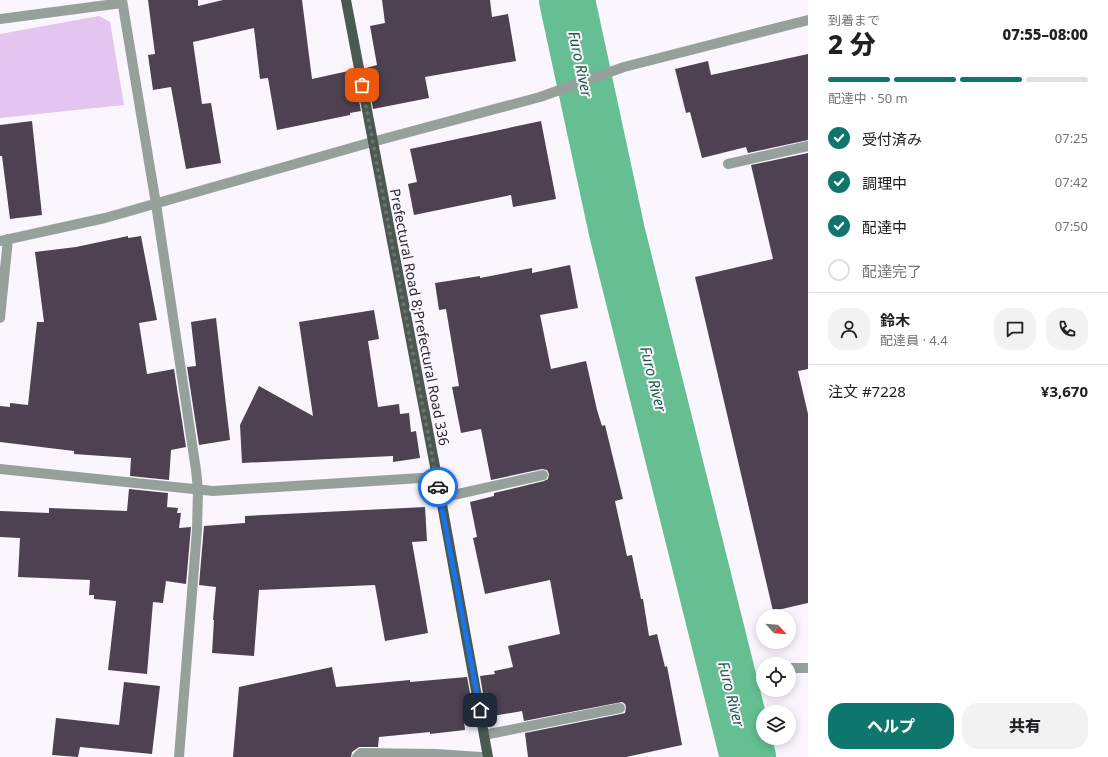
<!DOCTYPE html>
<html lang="ja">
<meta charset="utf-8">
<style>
body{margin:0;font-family:"Noto Sans","Noto Sans JP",sans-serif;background:#f2f2f2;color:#202124;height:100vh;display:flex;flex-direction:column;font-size:15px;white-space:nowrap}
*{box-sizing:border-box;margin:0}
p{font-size:13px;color:#757577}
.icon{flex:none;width:22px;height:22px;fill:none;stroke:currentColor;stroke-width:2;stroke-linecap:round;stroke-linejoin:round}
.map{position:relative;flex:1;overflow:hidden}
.details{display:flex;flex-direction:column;background:#fff;width:300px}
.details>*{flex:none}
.needle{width:26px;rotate:116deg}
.fabs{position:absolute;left:756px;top:609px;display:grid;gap:8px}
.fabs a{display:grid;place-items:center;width:40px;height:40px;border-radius:50%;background:#fff;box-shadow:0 2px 10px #0003;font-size:20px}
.pin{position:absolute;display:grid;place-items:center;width:34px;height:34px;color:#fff;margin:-17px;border-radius:8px;box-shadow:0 2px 6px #0006}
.courier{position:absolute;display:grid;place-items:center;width:40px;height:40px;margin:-20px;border:3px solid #1a73e8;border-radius:50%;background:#fff;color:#222;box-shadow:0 1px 5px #0007}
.headline em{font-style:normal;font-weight:800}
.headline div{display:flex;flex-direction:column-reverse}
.headline{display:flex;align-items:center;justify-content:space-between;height:68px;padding:0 20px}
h1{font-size:26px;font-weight:800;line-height:30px}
.bar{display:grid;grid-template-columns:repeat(4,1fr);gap:6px 4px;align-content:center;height:48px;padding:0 20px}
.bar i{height:5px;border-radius:3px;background:#e0e0e0}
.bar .current{background:#0f766e}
.bar p{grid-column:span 4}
.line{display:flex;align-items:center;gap:10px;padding:0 20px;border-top:1px solid #e0e0e0}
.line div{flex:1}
.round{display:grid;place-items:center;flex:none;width:42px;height:42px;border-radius:16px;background:#f2f2f2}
ol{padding:0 20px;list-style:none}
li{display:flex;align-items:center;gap:12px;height:44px}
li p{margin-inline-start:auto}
li .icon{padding:4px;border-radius:50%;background:#0f766e;color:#fff;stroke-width:4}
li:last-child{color:#757577}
li i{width:22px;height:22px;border:2px solid #e0e0e0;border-radius:50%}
.cta{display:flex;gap:8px;margin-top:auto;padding:8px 20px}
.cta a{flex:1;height:46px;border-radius:16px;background:#0f766e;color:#fff;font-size:16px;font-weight:800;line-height:46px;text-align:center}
.cta a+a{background:#f2f2f2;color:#202124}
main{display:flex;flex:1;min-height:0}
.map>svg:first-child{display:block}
</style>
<main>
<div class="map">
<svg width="808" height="757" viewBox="0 0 808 757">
<rect width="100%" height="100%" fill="#fbf5fd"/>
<!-- green -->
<polygon fill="#e3c5ef" points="99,16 110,22 124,105 0,118 0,34"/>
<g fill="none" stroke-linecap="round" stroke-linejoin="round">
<!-- river -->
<polyline stroke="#65bf93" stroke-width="56" points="567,0 617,232 748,757"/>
</g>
<!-- building -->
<g fill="#4d4152">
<polygon points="148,0 198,0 198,6 223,0 302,0 312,79 353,70 361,111 350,113 350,115 277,130 268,78 260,79 254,28 193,42 202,104 211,103 221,163 186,169 171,87 153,90 148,55 155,54"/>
<polygon points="382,0 490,0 492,17 508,14 516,61 425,77 429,98 373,109 366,68 377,65 370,26 385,23"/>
<polygon points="808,54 808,140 748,153 746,147 702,158 690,112 686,113 675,69 708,61 711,75"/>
<polygon points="32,121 42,215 10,219 2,156 0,156 0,125"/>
<polygon points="541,121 556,199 513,207 511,195 414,215 408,184 417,182 410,149"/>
<polygon points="808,153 808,369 798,371 808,414 808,603 773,611 695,277 773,259 751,165"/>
<polygon points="128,236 128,238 141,236 157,320 139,323 147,374 174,369 186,447 171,450 169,480 130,476 131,458 74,454 74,451 0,442 0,406 10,407 10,403 28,405 37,322 44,322 35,252 76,247"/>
<polygon points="570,265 578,308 540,315 551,369 586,361 597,410 602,426 605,425 623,499 615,501 627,556 632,555 641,599 643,599 649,636 657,634 665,667 667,666 682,745 626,757 528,757 525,733 621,714 625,713 626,707 625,704 622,702 524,721 522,711 487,717 480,676 495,674 494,671 513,667 508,646 560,634 550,580 485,594 473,538 477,537 470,502 494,496 494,493 544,481 548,479 549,474 547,470 542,469 491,480 481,429 461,433 452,387 459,386 446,309 439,310 435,283 480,276 480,278 532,268 532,273"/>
<polygon points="374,310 379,339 368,341 378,407 399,404 400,414 409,413 411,432 416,431 420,458 393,462 393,456 242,463 240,425 259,386 313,416 299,322"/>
<polygon points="216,318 230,440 199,445 187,367 196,366 191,322"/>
<polygon points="129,489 168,493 167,507 178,508 177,513 181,513 179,528 191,527 186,584 166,581 163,603 153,602 147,674 108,670 116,601 94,599 94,595 89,595 90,580 18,577 20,538 0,537 0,511 49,513 49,508 127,511"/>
<polygon points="425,507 427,541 412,542 428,633 385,641 375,585 259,590 254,656 212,653 214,620 213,620 216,587 199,585 204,526 245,523 245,516"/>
<polygon points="332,667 336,687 410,680 410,682 467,677 475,719 464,721 465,730 430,734 430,732 379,737 378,747 359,747 352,752 351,757 233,757 239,687"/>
<polygon points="124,682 160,686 152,754 80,747 78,757 52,755 56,718 119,725"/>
</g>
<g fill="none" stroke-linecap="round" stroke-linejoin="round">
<!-- service -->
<g stroke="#97a19b" stroke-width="10">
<polyline points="728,164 808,146"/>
<polyline points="0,318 8,239"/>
<polyline points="440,498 543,475"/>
<polyline points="484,735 620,708"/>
</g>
<!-- minor -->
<g stroke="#97a19b" stroke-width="10">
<polyline points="122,0 156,204 196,470 198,490 197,530 179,757"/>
<polyline points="0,19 122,3"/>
<polyline points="0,241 105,218 372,142 540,97 624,67 808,20"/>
<polyline points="0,469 213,491 437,477"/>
<polyline points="789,668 808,668"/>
<polyline points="357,757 361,753 436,754 481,757"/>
</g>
<!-- primary -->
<polyline stroke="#495b51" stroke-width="10" points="346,0 437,477 488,757"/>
</g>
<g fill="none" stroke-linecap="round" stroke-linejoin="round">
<!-- done -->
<polyline stroke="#746e76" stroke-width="4" stroke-dasharray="0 7.2" points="362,85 438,487"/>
<!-- route -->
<polyline stroke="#1a73e8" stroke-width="5" points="438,487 480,710"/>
</g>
<g text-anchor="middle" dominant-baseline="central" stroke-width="4" stroke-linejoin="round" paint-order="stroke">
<!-- street labels -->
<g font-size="14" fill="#2c262e" stroke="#fbf5fd">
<text transform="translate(420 317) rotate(79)">Prefectural Road 8;Prefectural Road 336</text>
</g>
<!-- water labels -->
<g font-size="15" font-style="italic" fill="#185c3f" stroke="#fbf5fd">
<text transform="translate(581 64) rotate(78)">Furo River</text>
<text transform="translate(654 379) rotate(76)">Furo River</text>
<text transform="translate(732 694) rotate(76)">Furo River</text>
</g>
</g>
</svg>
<div class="fabs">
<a><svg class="needle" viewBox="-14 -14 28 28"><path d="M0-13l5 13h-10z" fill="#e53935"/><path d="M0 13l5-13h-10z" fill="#757577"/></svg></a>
<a><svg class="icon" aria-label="locate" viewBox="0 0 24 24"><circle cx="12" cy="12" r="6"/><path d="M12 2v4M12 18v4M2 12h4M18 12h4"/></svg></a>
<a><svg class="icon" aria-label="layers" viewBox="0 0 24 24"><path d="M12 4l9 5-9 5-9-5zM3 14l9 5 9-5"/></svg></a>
</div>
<div class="pin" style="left:362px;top:85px;background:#ea580c"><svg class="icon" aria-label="bag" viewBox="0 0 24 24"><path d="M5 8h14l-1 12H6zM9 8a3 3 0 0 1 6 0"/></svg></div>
<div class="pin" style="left:480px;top:710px;background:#1f2937"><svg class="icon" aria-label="home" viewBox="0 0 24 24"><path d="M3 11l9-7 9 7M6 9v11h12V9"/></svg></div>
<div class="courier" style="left:438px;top:487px"><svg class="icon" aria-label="car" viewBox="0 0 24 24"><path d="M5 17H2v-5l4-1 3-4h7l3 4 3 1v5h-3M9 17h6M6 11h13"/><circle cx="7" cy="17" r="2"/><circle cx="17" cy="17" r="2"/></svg></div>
</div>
<section class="details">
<div class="headline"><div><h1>2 分</h1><p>到着まで</p></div><em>07:55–08:00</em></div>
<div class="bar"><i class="current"></i><i class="current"></i><i class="current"></i><i></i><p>配達中 · 50 m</p></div>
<ol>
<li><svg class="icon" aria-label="check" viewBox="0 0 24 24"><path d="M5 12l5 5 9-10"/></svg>受付済み<p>07:25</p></li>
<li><svg class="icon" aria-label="check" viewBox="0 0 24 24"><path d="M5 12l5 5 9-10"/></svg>調理中<p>07:42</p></li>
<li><svg class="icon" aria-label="check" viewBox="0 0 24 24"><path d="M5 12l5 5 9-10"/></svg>配達中<p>07:50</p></li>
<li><i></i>配達完了</li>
</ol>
<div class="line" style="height:72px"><a class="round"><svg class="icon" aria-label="person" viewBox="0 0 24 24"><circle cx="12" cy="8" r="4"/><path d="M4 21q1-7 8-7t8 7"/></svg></a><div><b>鈴木</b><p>配達員 · 4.4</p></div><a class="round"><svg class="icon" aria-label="chat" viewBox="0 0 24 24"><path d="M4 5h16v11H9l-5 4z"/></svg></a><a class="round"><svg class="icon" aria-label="phone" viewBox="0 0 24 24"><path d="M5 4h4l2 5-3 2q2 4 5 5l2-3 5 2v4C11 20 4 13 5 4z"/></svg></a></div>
<div class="line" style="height:52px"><div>注文 #7228</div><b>¥3,670</b></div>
<div class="cta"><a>ヘルプ</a><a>共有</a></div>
</section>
</main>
